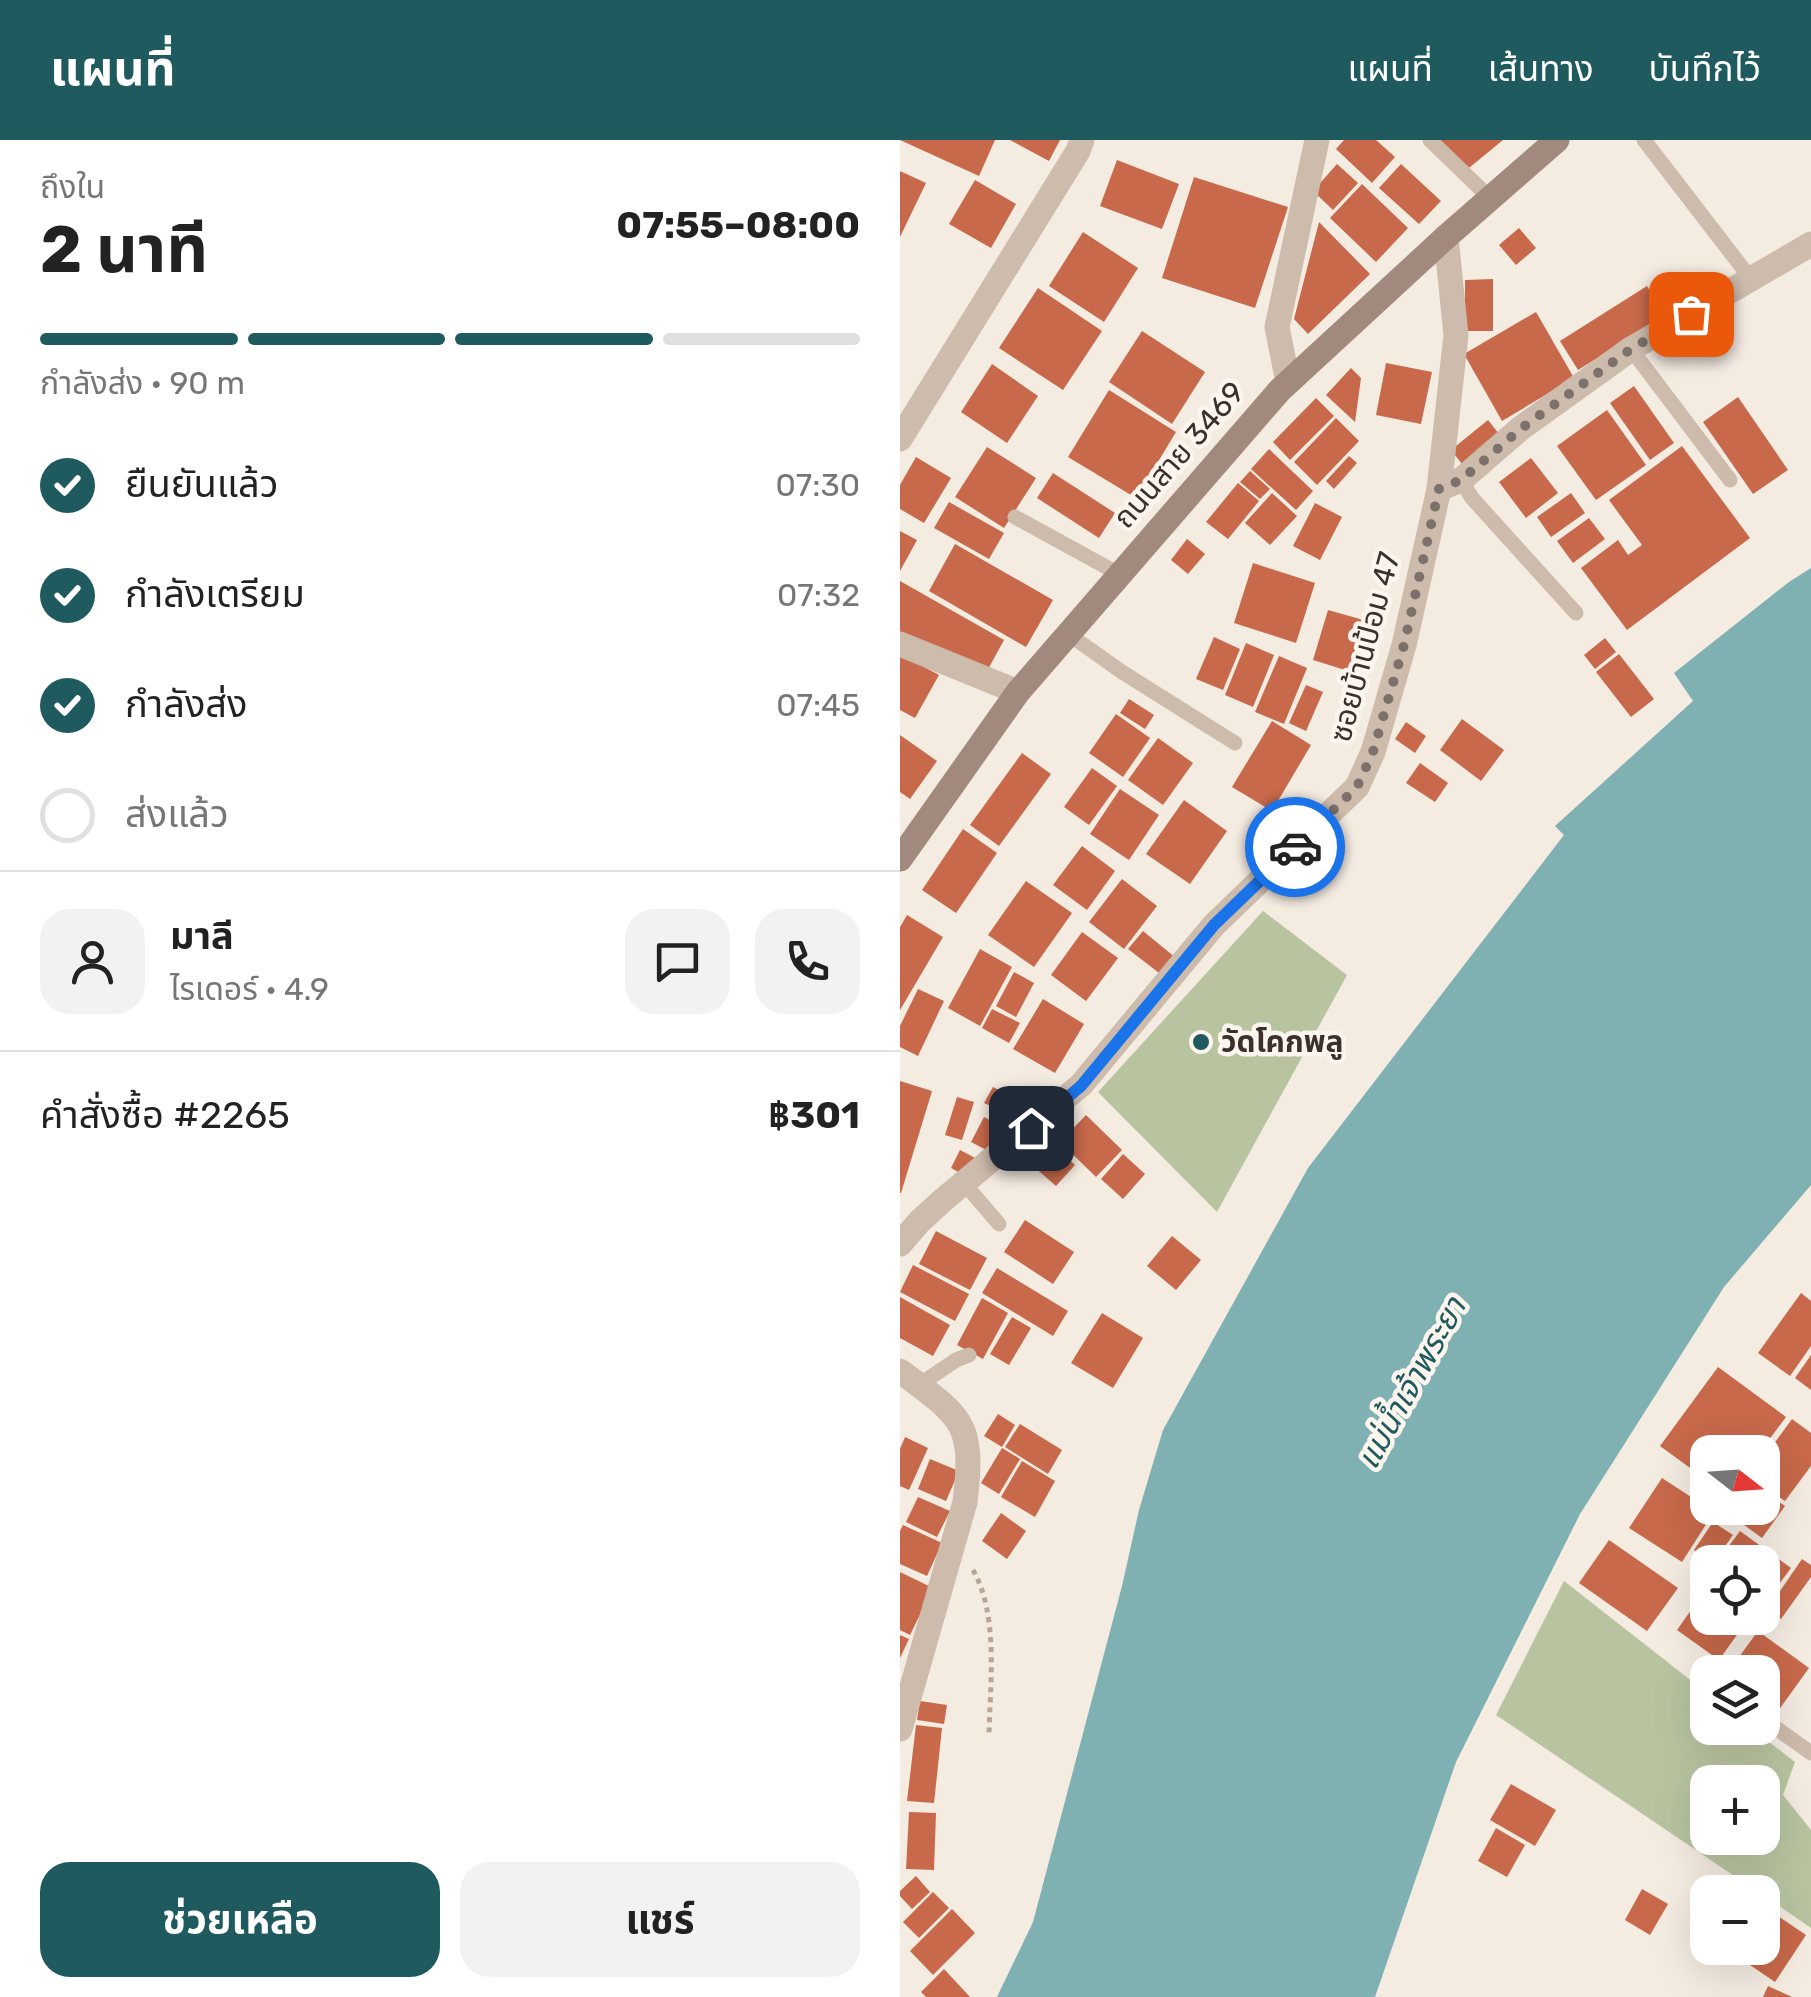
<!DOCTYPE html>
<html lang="th">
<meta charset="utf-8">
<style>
body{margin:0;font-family:Rubik,"Noto Sans Thai",sans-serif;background:#f2f2f2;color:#222;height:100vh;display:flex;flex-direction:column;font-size:38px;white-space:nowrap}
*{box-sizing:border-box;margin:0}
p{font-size:32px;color:#767676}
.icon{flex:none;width:55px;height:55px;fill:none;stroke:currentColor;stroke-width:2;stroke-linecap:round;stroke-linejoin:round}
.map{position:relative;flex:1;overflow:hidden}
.side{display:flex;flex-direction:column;background:#fff;width:900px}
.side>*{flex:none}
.needle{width:65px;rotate:107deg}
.controls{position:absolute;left:790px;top:1295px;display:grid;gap:20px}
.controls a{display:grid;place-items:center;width:90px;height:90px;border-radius:20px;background:#fff;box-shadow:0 10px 40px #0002;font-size:50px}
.pin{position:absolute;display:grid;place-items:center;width:85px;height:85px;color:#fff;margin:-42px;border-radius:20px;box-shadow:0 5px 15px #0006}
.courier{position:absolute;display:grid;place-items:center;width:100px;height:100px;margin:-50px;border:8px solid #1a73e8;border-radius:50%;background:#fff;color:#222;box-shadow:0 2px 12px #0007}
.overview em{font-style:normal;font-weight:700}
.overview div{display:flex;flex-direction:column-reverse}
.overview{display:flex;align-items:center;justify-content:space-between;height:170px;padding:0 40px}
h1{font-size:65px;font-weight:700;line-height:75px}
.bar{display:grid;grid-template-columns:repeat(4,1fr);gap:15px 10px;align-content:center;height:120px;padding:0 40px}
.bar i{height:12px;border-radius:8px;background:#e0e0e0}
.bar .active{background:#1f5a5e}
.bar p{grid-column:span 4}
.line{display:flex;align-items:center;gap:25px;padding:0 40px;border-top:2px solid #e0e0e0}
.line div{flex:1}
.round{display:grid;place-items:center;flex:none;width:105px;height:105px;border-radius:30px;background:#f2f2f2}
ol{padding:0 40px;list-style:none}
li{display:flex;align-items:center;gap:30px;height:110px}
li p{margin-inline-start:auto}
li .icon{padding:10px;border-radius:50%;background:#1f5a5e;color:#fff;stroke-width:4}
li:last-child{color:#767676}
li i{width:55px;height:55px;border:5px solid #e0e0e0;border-radius:50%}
.primary-button{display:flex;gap:20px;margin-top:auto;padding:20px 40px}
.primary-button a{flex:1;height:115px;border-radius:30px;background:#1f5a5e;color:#fff;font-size:40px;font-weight:700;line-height:115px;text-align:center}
.primary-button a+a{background:#f2f2f2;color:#222}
header{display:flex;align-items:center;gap:60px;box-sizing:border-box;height:140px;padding:0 50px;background:#1f5a5e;color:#fff}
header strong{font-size:48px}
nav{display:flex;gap:55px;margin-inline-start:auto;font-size:35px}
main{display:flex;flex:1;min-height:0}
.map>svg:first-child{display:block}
</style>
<header>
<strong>แผนที่</strong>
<nav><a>แผนที่</a><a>เส้นทาง</a><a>บันทึกไว้</a></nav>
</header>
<main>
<section class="side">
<div class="overview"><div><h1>2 นาที</h1><p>ถึงใน</p></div><em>07:55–08:00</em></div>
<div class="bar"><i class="active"></i><i class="active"></i><i class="active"></i><i></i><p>กำลังส่ง · 90 m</p></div>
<ol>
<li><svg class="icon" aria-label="check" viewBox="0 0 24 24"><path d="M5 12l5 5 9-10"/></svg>ยืนยันแล้ว<p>07:30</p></li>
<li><svg class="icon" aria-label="check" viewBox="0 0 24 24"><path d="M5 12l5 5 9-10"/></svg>กำลังเตรียม<p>07:32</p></li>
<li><svg class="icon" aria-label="check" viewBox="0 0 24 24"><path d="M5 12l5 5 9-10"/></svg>กำลังส่ง<p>07:45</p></li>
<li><i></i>ส่งแล้ว</li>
</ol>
<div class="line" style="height:180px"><a class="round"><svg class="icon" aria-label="person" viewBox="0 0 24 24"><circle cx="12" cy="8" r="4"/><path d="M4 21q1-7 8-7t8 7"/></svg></a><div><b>มาลี</b><p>ไรเดอร์ · 4.9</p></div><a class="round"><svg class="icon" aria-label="chat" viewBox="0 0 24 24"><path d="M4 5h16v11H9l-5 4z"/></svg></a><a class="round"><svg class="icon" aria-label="phone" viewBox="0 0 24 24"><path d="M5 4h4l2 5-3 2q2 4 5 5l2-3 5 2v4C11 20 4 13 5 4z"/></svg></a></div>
<div class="line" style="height:130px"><div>คำสั่งซื้อ #2265</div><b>฿301</b></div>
<div class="primary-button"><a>ช่วยเหลือ</a><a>แชร์</a></div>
</section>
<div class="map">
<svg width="911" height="1857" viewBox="0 0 911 1857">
<rect width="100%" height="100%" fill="#f4ebe1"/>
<!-- green -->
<g fill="#b8c4a0" fill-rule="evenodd">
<polygon points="363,771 447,835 317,1072 198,952"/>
<path d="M664,1441L807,1553L808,1588H851L895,1622L883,1655L911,1690V1788L863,1755L862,1752H858L596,1575ZM808,1642H862V1698H808Z"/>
</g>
<!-- water -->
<polygon fill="#7fb0b2" points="911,428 911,1045 824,1147 680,1374 556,1622 475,1857 97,1857 133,1782 222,1446 239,1370 263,1290 408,1028 664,695 655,686 793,561 774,533 889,442"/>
<!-- building -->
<g fill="#c8694b">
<polygon points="0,0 95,0 79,36"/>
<polygon points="110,0 160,0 149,21"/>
<polygon points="444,0 476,0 495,17 472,43 436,9"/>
<polygon points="539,0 603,0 564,32"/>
<polygon points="217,20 279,44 262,89 200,66"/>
<polygon points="437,24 458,43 433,70 413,51"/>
<polygon points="501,24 541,61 519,84 479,48"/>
<polygon points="0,31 26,43 0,97"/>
<polygon points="294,37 388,67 355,168 262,138"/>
<polygon points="75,40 116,64 91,108 49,84"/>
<polygon points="462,44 508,88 476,122 430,78"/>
<polygon points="419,82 470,134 408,194 394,179"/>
<polygon points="619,88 636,108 616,125 599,105"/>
<polygon points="183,92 238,128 204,182 149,146"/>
<polygon points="593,139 593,191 565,191 565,140"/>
<polygon points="747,146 765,176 678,230 660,201"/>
<polygon points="138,148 202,191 163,250 99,208"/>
<polygon points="636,172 674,238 602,281 564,214"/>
<polygon points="242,191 305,232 272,284 209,242"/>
<polygon points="486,223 532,232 521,284 476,275"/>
<polygon points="92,224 138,256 107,303 61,272"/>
<polygon points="451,228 461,238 455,282 426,255"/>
<polygon points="734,246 774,303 750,320 710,263"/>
<polygon points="209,250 276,292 236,358 168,317"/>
<polygon points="838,257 888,330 853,354 803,282"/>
<polygon points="416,258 434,276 390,320 373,302"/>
<polygon points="707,270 746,325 696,360 657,306"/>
<polygon points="436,278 459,301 417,345 394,322"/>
<polygon points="588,280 603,299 566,329 551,310"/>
<polygon points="782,306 850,398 727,490 681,428 718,400 728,415 742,405 709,360"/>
<polygon points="87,307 136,338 104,388 55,357"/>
<polygon points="369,309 413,351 396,370 351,329"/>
<polygon points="449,316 457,323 434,349 426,341"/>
<polygon points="16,317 51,338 24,383 0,369 0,345"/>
<polygon points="631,318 658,353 626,378 599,342"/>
<polygon points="350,331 370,349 360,359 340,342"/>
<polygon points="153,333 215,373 199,398 137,358"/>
<polygon points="338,343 359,361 328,399 306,382"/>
<polygon points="372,353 397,376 370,405 345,383"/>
<polygon points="671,353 685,373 651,397 637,377"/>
<polygon points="49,362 104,393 89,419 34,388"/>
<polygon points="415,363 442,377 420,420 393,406"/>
<polygon points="689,378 705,399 673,423 657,401"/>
<polygon points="0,391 17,400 0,431"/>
<polygon points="287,399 305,414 288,434 271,420"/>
<polygon points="55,404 153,460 126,507 29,451"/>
<polygon points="353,423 415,443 396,503 334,483"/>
<polygon points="0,441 104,500 86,533 0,494"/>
<polygon points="428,470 474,483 458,534 413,520"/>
<polygon points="314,497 340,509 323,550 296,539"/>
<polygon points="705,498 716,512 695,529 684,515"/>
<polygon points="346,503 374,515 353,567 325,555"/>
<polygon points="0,514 39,535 15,578 0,570"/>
<polygon points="719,514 754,559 731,577 696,532"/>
<polygon points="379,516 407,528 384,584 355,572"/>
<polygon points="406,545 423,552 406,591 389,583"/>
<polygon points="229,559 254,575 245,589 220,573"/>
<polygon points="216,574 250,598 223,637 189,613"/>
<polygon points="562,579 604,610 581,641 540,610"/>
<polygon points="372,581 411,605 372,671 332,647"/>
<polygon points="506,582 526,596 515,613 495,599"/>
<polygon points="0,595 37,621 10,659 0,652"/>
<polygon points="258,598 293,623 263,665 228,640"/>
<polygon points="122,613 151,634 99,706 70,685"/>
<polygon points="520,623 548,643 535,662 506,643"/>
<polygon points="192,628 217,646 189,685 164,667"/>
<polygon points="220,649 259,675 229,720 190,694"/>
<polygon points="284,660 327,691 290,744 246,714"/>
<polygon points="63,689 97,713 56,773 22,750"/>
<polygon points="182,706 215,731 187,770 153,745"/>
<polygon points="222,739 257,766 224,809 189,782"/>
<polygon points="126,741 172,773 134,827 88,795"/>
<polygon points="7,775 43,797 0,870 0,787"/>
<polygon points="243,791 276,818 263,836 228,809"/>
<polygon points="182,792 218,818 186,861 151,835"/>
<polygon points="80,809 112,827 80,886 48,868"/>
<polygon points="114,832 134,843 116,877 96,866"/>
<polygon points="18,849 44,861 18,916 0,907 0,886"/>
<polygon points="143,859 184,884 155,933 113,909"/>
<polygon points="92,869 120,883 109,903 82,888"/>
<polygon points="0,941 32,951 1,1053 0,1053"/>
<polygon points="93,947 107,954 99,970 84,963"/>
<polygon points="57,957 74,962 62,1000 45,995"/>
<polygon points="186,975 222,1010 196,1037 160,1002"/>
<polygon points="84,977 107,989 94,1014 71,1002"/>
<polygon points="152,1004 175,1025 156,1046 133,1026"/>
<polygon points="60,1010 77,1019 67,1037 51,1028"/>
<polygon points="223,1014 245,1034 223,1059 201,1039"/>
<polygon points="125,1080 174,1112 153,1144 104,1112"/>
<polygon points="36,1091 87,1118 70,1150 19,1124"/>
<polygon points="272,1096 301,1120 276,1150 247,1126"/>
<polygon points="13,1125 69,1154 55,1181 0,1152"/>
<polygon points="97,1128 168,1171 153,1196 82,1153"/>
<polygon points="901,1153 911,1161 911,1206 890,1236 858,1213"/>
<polygon points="0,1157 50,1185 33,1216 0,1198"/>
<polygon points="82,1158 108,1173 83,1219 57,1205"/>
<polygon points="202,1173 243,1198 213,1248 171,1223"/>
<polygon points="112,1177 131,1188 109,1225 90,1214"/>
<polygon points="911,1215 911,1250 895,1238"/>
<polygon points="818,1227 886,1277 860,1312 808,1312 808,1341 760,1306"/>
<polygon points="98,1274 115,1285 102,1307 84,1296"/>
<polygon points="892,1279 911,1293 911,1326 885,1361 862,1345 862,1320"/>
<polygon points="120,1284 162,1310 148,1334 105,1307"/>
<polygon points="5,1297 28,1308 9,1350 0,1346 0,1309"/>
<polygon points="102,1308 120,1319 99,1354 81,1343"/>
<polygon points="30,1319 59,1331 46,1361 18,1349"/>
<polygon points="122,1321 155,1341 135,1377 101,1357"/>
<polygon points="762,1338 814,1372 782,1422 729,1388"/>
<polygon points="862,1350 885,1366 862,1398 826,1372 829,1368 862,1368"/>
<polygon points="18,1357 50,1371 37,1397 6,1382"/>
<polygon points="101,1373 126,1391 107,1419 82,1401"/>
<polygon points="813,1382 833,1395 814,1422 811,1422 794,1410"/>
<polygon points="3,1385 42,1403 27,1436 0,1424 0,1391"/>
<polygon points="840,1391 891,1428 862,1467 862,1422 817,1422"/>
<polygon points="709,1400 778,1448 747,1491 679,1443"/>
<polygon points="902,1419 911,1425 911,1437 881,1479 867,1470"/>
<polygon points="0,1432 33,1448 10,1495 0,1490"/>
<polygon points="808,1446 808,1478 849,1478 819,1520 777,1490"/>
<polygon points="858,1491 909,1528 878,1571 862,1560 862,1532 828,1532"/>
<polygon points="0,1495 9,1499 0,1518"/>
<polygon points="20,1561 47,1565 44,1584 17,1580"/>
<polygon points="16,1585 42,1588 34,1663 7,1661"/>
<polygon points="611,1644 656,1670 635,1706 590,1680"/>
<polygon points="9,1672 36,1673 34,1730 6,1729"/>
<polygon points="596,1688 625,1705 607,1737 578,1721"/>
<polygon points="16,1736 30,1752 12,1769 0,1756 0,1751"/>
<polygon points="826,1740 845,1752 818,1752"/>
<polygon points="742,1749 768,1764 750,1795 725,1780"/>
<polygon points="33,1752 49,1768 19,1798 3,1782"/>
<polygon points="808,1768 808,1806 790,1794"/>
<polygon points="52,1769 75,1793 33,1835 10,1811"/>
<polygon points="878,1776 906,1795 875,1842 847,1823 857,1808 862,1808 862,1800"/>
<polygon points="810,1808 841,1808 832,1822"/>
<polygon points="44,1829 70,1857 26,1857 21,1852"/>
<polygon points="868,1846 892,1857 863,1857"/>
</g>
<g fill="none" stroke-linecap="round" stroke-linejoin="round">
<!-- path -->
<path stroke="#b9a596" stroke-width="5" stroke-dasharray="5 5" stroke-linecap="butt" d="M73,1430C99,1475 90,1545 89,1596"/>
<!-- lane -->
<g stroke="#cdbbac" stroke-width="15">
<polyline points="530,0 590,58"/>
<polyline points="744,0 851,139"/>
<polyline points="731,209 830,340"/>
<polyline points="561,340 572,358 676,473"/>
<polyline points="115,377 219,434"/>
<polyline points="167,493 222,532 335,603"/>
<polyline points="64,1043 99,1084"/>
<polyline points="19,1245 56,1220 69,1215"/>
<polyline points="862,1578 911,1613"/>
</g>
<!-- street -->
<g stroke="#cdbbac" stroke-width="25">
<polyline points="388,242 377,187 417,0"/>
<polyline points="0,299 178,11 182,0"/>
<polyline points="539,349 561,340 621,288 731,209 911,104"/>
<polyline points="0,504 118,552"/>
<polyline points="0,1104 19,1082 43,1060 181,945 314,785 457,647 473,612 504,505 539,349 556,195 546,97"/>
<path d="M0,1231C61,1277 75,1281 65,1362L0,1589"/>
</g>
<!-- secondary -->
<polyline stroke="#a18a7d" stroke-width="25" points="0,719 118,552 380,250 546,97 657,0"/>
</g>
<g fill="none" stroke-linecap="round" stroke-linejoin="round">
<!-- done -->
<polyline stroke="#7c716b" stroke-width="10" stroke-dasharray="0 18" points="395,707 457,647 473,612 504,505 539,349 561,340 622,288 731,209 791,174"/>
<!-- route -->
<polyline stroke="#1a73e8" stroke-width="12" points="131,988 181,946 314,785 395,707"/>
</g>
<!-- markers -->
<circle fill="#1f5a5e" stroke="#fbf5ee" stroke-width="4" cx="301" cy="902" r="10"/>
<g text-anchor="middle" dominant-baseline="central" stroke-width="9" stroke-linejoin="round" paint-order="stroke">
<!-- street labels -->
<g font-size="30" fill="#3b302b" stroke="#fbf5ee">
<text transform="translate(279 315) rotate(-49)">ถนนสาย 3469</text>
<text transform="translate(465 507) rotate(-75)">ซอยบ้านป้อม 47</text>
</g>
<!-- poi labels -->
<g font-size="30" font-weight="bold" fill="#3b302b" stroke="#fbf5ee" text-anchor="start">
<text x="321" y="902">วัดโคกพลู</text>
</g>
<!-- water labels -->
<g font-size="32" font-style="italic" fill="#1f5a5e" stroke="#fbf5ee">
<text transform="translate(511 1243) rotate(-61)">แม่น้ำเจ้าพระยา</text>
</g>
</g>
</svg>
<div class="controls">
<a><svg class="needle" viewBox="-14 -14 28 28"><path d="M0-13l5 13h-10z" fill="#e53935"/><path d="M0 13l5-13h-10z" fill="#767676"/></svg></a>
<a><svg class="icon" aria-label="locate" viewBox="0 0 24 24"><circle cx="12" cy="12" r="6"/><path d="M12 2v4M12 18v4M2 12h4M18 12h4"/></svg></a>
<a><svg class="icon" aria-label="layers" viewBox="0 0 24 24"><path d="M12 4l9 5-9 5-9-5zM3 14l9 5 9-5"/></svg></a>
<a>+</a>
<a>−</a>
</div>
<div class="pin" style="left:791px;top:174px;background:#ea580c"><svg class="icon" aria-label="bag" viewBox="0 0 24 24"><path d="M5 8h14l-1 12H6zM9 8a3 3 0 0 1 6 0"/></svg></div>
<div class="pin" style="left:131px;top:988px;background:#1f2937"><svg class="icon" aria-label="home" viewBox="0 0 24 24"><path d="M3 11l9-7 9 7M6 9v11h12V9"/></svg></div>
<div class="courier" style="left:395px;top:707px"><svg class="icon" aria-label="car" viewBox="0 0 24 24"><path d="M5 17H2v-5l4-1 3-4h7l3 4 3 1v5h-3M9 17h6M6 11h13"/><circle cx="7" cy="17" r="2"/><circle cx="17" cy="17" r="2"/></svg></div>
</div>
</main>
